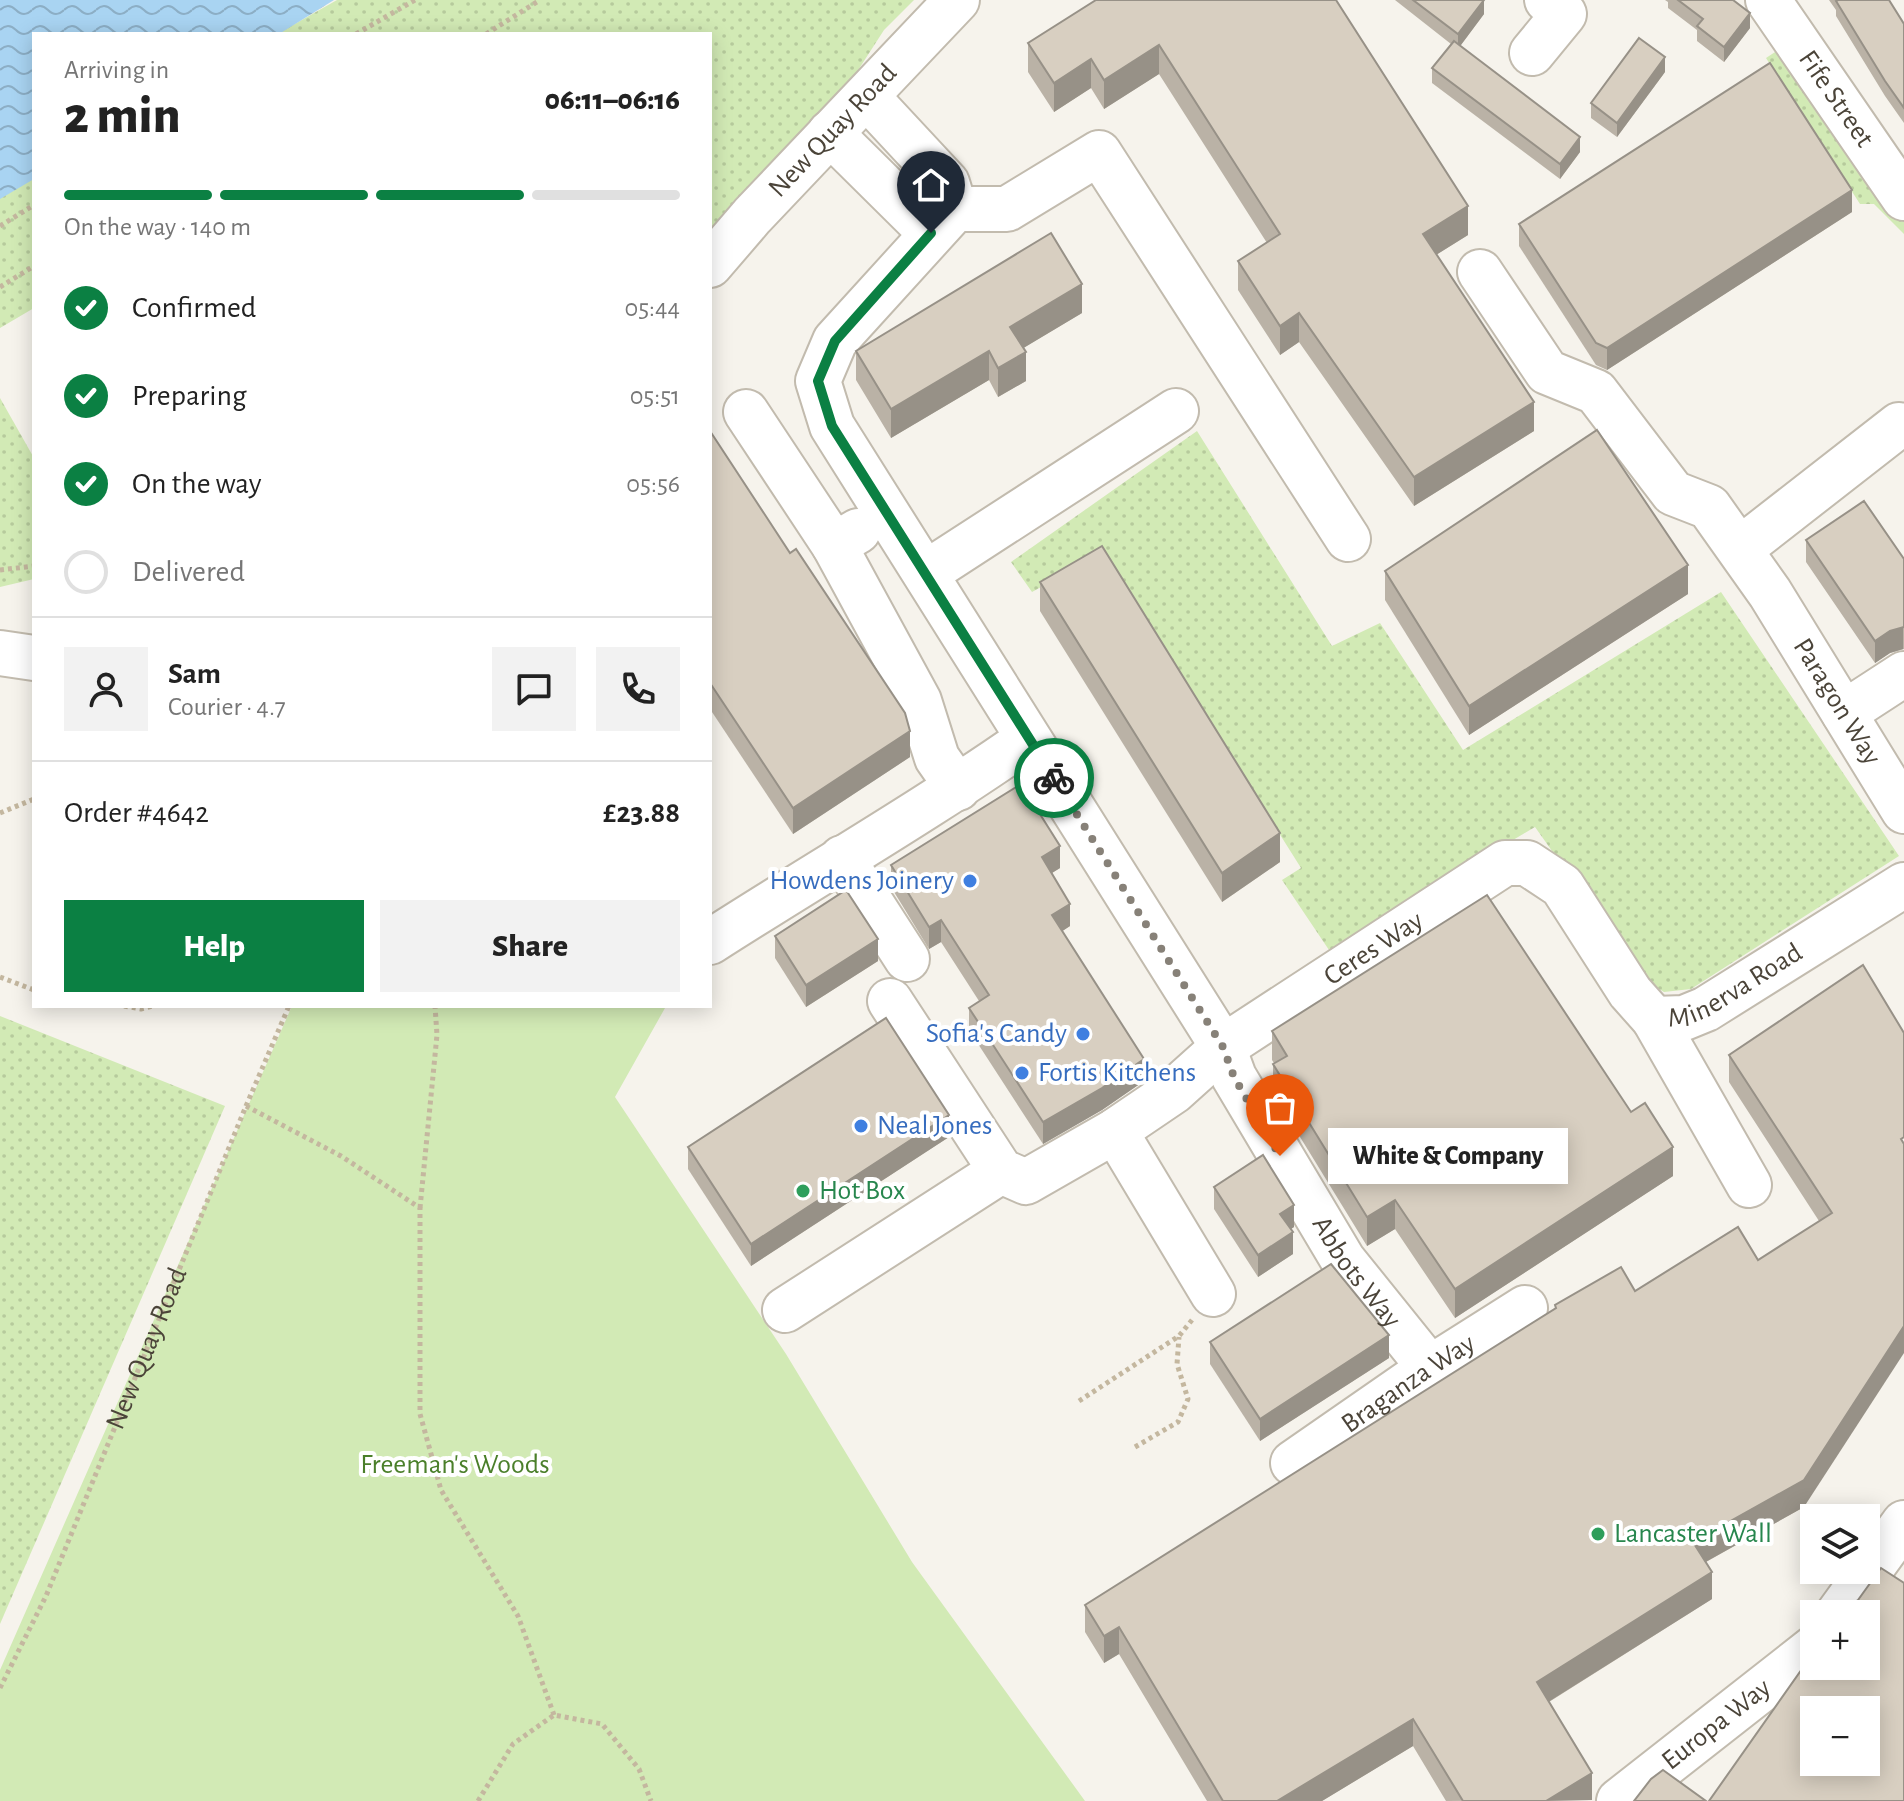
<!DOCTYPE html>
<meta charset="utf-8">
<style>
body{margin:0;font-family:"Alegreya Sans",sans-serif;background:#f2f2f2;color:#222;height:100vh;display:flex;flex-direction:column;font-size:30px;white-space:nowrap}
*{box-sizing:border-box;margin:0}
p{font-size:26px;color:#767676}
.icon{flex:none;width:44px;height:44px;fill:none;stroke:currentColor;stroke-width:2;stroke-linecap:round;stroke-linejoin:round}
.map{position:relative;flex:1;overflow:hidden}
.sheet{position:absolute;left:32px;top:32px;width:680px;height:976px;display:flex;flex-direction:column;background:#fff;border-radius:0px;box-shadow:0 4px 20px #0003}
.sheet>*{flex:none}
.controls{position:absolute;left:1800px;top:1504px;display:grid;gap:16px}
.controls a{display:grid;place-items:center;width:80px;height:80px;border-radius:0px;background:#fff;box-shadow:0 4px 20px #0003;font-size:40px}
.pin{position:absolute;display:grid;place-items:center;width:68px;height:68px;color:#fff;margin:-82px -34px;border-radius:50% 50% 50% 0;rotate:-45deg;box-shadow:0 0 8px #0007}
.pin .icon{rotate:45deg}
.courier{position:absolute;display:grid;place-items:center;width:80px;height:80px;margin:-40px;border:6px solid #0b8043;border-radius:50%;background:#fff;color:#222;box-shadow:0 2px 10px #0007}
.bubble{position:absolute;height:56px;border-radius:0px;background:#fff;box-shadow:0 4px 20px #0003;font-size:26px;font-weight:800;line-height:56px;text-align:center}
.overview em{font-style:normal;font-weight:800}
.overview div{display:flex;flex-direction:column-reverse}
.overview{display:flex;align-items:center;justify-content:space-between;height:136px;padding:0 32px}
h1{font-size:52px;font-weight:800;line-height:60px}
.bar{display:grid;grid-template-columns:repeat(4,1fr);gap:12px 8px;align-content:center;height:96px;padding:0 32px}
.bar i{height:10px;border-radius:6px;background:#e0e0e0}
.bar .selected{background:#0b8043}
.bar p{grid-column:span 4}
.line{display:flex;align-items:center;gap:20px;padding:0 32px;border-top:2px solid #e0e0e0}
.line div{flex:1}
.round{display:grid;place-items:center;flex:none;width:84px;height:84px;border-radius:0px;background:#f2f2f2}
ol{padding:0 32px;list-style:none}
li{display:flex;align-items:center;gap:24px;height:88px}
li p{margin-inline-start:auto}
li .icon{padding:8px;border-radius:50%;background:#0b8043;color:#fff;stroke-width:4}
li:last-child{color:#767676}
li i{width:44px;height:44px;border:4px solid #e0e0e0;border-radius:50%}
.cta{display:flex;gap:16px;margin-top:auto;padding:16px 32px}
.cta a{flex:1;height:92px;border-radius:0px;background:#0b8043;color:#fff;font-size:32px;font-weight:800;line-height:92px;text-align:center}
.cta a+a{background:#f2f2f2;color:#222}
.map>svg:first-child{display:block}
</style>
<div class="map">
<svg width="1904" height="1801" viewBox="0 0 1904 1801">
<defs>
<pattern id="grass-dots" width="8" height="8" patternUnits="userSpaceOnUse" patternTransform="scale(2)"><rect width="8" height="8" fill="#d2eab5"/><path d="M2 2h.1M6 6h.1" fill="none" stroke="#b6ca9c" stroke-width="1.8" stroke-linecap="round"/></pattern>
<pattern id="water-waves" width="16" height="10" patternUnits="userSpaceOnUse" patternTransform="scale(2)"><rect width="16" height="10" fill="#a9d4f2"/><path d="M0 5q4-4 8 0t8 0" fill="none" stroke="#8caec5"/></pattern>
</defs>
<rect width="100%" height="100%" fill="#f6f3ec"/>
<!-- grass -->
<g fill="url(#grass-dots)">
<polygon points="337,0 914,0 884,30 833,109 710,252 710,34 277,34"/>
<polygon points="1787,44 1904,217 1904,234 1874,204 1860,204 1766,58"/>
<polygon points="34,176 34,308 0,328 0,197"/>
<polygon points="0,398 34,458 34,579 0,587"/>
<polygon points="1197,431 1332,646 1380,623 1463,750 1721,592 1899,856 1691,989 1664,992 1643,979 1535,827 1329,950 1282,880 1301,868 1103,553 1032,592 1011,562"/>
<polygon points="0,1016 225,1106 0,1624"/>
</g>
<!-- green -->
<polygon fill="#d2eab5" points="292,1006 663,1006 665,1008 615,1097 786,1354 912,1562 1085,1801 0,1801 0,1670"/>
<!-- water -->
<polygon fill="url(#water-waves)" points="0,0 334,0 279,34 34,34 34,179 0,199"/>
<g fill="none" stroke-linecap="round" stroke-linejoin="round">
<!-- minor casing -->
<g stroke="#c2bbae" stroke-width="48">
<g id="minor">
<path id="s2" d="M1768,0L1904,198"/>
<polyline points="1532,53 1564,14 1547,0"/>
<path id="s3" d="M867,97L947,183L955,209L835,341L818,381L832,426L1223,1047L1234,1077L1343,1260L1430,1368"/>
<polyline points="830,133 931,233"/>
<polyline points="955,209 1007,209 1099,153 1348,539"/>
<path id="s4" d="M710,265L752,216L957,0"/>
<path id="s5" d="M1480,272L1547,372L1596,392L1673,493L1709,507L1770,593L1904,811"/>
<polyline points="746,412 834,545 858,531"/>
<polyline points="834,545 919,701 937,758 958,788"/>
<polyline points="1740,549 1899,425"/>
<polyline points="926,573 1176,411"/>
<polyline points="0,653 34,658"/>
<polyline points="1844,713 1904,674"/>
<polyline points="842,858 907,959"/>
<path d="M710,942C816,874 925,811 1028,739"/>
<path id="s6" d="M890,1001L1001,1171L1026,1182L1115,1131L1174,1091L1223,1047L1505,863H1527L1562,886L1630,992L1654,1019L1684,1018L1706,1009L1904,885"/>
<polyline points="1654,1019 1749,1185"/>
<polyline points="1115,1131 1213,1294"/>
<polyline points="785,1310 1001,1171"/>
<path id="s7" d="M1293,1463L1430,1368L1525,1308"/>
<polyline points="1838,1614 1904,1523"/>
<path id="s8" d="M1619,1801L1814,1648"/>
</g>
</g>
<!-- path -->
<g stroke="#c4b79f" stroke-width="5" stroke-dasharray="4 4" stroke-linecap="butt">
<polyline points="356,34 415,0"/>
<polyline points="486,34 540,0"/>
<polyline points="0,226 34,205"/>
<polyline points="0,287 34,266"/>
<polyline points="0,570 34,566"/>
<polyline points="0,813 34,799"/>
<polyline points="0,977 34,990"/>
<polyline points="124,1006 141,1009 153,1006"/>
<polyline points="246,1106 341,1156 420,1208 420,1414 441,1490 518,1616 554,1715"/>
<polyline points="420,1208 437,1035 435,1006"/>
<polyline points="1079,1401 1179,1336 1192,1320"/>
<polyline points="1135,1447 1178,1422 1188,1399 1177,1364 1179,1337"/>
<path id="s1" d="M0,1688L46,1596L246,1106L289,1006"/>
<polyline points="478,1801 513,1744 554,1715 602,1724 639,1769 651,1801"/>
</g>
<!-- minor -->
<use href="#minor" stroke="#fff" stroke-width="44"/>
</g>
<!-- wall -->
<g fill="#bab2a6">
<polygon points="1096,0 1468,235 1436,255 1534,431 1414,506 1299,342 1280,355 1238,290 1238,261 1267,243 1159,74 1104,109 1091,88 1054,112 1028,72 1028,43"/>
<polygon points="1395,0 1484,0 1484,14 1460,46 1580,152 1560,179 1432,83 1432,68 1451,44"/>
<polygon points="1665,0 1733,0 1750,28 1724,62 1697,41 1697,30 1668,8 1668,2"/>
<polygon points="1829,0 1889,0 1904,24 1904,123 1885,96 1836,16 1836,10"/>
<polygon points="1665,72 1617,137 1591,118 1591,103"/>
<polygon points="1852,212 1607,370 1596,365 1519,246 1519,224"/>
<polygon points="1082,313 1023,348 1026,381 998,397 989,380 891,438 856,380 856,351"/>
<polygon points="710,431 910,757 793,834 710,709"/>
<polygon points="1806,540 1904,559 1904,649 1890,653 1875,663 1806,562"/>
<polygon points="1385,571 1688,594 1469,735 1385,600"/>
<polygon points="1040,582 1280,862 1222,902 1040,611"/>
<polygon points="891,865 1060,868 1052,873 1070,926 1062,931 1144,1081 1102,1110 1043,1144 969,1030 969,1008 979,1001 941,942 929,949 891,887"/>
<polygon points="775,936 878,961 806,1007 775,958"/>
<polygon points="1863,965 1804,1507 1706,1562 1712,1599 1549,1702 1592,1800 1446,1801 1413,1746 1322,1801 1207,1801 1119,1654 1104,1663 1085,1632 1085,1605 1555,1309 1555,1305 1635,1291 1758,1260 1819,1221 1729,1082 1729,1055"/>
<polygon points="1272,1031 1673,1176 1455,1318 1395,1229 1367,1246 1273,1093 1273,1064 1274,1063 1272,1060"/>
<polygon points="949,1137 751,1266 688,1169 688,1147"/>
<polygon points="1214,1187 1294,1227 1291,1229 1293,1254 1258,1277 1214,1209"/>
<polygon points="1210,1342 1389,1358 1260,1441 1210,1364"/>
</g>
<!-- shaded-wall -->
<g fill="#979187">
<polygon points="1484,0 1484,14 1458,49 1458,34"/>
<polygon points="1750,13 1750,28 1724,62 1724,47"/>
<polygon points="1159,45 1159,74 1104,109 1104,80"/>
<polygon points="1665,57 1665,72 1617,137 1617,123"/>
<polygon points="1091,59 1091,88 1054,112 1054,83"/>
<polygon points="1580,137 1580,152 1560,179 1560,164"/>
<polygon points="1852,190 1852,212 1607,370 1607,348"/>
<polygon points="1468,206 1468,235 1423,263 1423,234"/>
<polygon points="1082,284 1082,313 1010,356 1010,327"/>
<polygon points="1299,313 1299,342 1280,355 1280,326"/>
<polygon points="989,351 989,380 891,438 891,409"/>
<polygon points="1026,352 1026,381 998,397 998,368"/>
<polygon points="1534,402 1534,431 1414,506 1414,477"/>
<polygon points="1688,565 1688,594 1469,735 1469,706"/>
<polygon points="1903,627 1903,649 1890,653 1875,663 1875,641 1890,631"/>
<polygon points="910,731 910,757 793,834 793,808"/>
<polygon points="1280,833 1280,862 1222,902 1222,873"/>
<polygon points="1060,846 1060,868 1042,879 1042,857"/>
<polygon points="1070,904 1070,926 1052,938 1052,915"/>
<polygon points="941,920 941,942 929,949 929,927"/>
<polygon points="878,939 878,961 806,1007 806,985"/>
<polygon points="1144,1059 1144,1081 1102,1110 1043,1144 1043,1122"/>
<polygon points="949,1115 949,1137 751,1266 751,1244"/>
<polygon points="1673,1147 1673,1176 1455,1318 1455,1289"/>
<polygon points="1395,1200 1395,1229 1367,1246 1367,1217"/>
<polygon points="1294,1205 1294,1227 1280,1236 1280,1214"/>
<polygon points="1293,1232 1293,1254 1258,1277 1258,1255"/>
<polygon points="1904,1326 1904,1353 1804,1507 1693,1569 1693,1542"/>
<polygon points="1389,1335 1389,1358 1260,1441 1260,1419"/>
<polygon points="1712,1572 1712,1599 1537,1709 1537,1682"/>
<polygon points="1119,1627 1119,1654 1104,1663 1104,1636"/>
<polygon points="1413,1719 1413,1746 1322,1801 1277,1801"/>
<polygon points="1592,1773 1592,1800 1546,1801"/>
</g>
<!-- building -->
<g fill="#d8cfc1" stroke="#979187" stroke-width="2" fill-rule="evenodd">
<polygon points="1096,0 1336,0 1468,206 1423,234 1534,402 1414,477 1299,313 1280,326 1238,261 1280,234 1159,45 1104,80 1091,59 1054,83 1028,43"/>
<polygon points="1413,0 1484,0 1458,34"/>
<polygon points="1678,0 1733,0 1750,13 1724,47 1697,26 1703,19"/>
<polygon points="1838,0 1889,0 1904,24 1904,108 1885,81 1836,1"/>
<polygon points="1639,38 1665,57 1617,123 1591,103"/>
<polygon points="1454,41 1580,137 1560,164 1432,68"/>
<polygon points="1770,63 1852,190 1607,348 1596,343 1519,224"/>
<polygon points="1051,233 1082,284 1010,327 1026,352 998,368 989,351 891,409 856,351"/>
<polygon points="1597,430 1688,565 1469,706 1385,571"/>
<polygon points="710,431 790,553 796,549 905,713 910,731 793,808 710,683"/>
<polygon points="1864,501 1904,559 1904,627 1890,631 1875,641 1806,540"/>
<polygon points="1102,546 1280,833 1222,873 1040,582"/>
<polygon points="1021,784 1060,846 1042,857 1070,904 1052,915 1144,1059 1102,1088 1043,1122 969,1008 989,995 941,920 929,927 891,865"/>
<polygon points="846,890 878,939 806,985 775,936"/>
<polygon points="1487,895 1631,1112 1645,1103 1673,1147 1455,1289 1395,1200 1367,1217 1273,1064 1287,1056 1272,1031"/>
<polygon points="1863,965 1904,1033 1904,1137 1901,1139 1904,1144 1904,1326 1804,1480 1693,1542 1712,1572 1537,1682 1592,1773 1546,1801 1463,1801 1413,1719 1277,1801 1223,1801 1119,1627 1104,1636 1085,1605 1556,1308 1555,1305 1621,1267 1635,1291 1738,1227 1758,1260 1832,1213 1729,1055"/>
<polygon points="886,1018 949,1115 751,1244 688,1147"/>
<polygon points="1263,1155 1294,1205 1280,1214 1293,1232 1258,1255 1214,1187"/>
<polygon points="1331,1264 1389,1335 1260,1419 1210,1342"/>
<path d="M1881,1568L1904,1583V1801H1709L1814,1652V1666H1866V1614H1841L1845,1608L1858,1600ZM1814,1710H1866V1762H1814Z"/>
<polygon points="1663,1770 1706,1801 1634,1801 1651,1779"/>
</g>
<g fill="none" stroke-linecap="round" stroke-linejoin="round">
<!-- done -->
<polyline stroke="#878178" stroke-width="8" stroke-dasharray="0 14.4" points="1054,778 1223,1047 1234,1077 1280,1156"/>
<!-- route -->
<polyline stroke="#0b8043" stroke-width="10" points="931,233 835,341 818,381 832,426 1054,778"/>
</g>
<!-- markers -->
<g fill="#3f7fe0" stroke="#fff" stroke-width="3">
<circle cx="970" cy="881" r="8"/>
<circle cx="1083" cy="1034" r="8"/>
<circle cx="1022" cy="1073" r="8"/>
<circle cx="861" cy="1126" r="8"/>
</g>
<g fill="#2e9e5b" stroke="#fff" stroke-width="3">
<circle cx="803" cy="1191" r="8"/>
<circle cx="1598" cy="1534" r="8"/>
</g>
<g text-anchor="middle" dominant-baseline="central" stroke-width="8" stroke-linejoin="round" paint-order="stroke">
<!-- street labels -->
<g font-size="28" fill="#4b4439" stroke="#fff">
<text stroke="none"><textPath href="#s2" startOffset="120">Fife Street</textPath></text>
<text stroke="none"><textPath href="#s4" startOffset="182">New Quay Road</textPath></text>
<text stroke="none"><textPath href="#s5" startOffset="572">Paragon Way</textPath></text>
<text stroke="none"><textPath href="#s6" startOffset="650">Ceres Way</textPath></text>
<text stroke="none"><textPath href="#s6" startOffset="1122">Minerva Road</textPath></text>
<text stroke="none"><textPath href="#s3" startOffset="1410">Abbots Way</textPath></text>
<text stroke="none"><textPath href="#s1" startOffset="370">New Quay Road</textPath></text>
<text stroke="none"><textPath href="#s7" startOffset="140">Braganza Way</textPath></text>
<text stroke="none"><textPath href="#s8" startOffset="124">Europa Way</textPath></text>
</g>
<!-- shop labels -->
<g font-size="28" fill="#366cbe" stroke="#fff" text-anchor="end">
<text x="954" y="881">Howdens Joinery</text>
<text x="1067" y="1034">Sofia's Candy</text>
<text x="1038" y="1073" text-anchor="start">Fortis Kitchens</text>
<text x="877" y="1126" text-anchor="start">Neal Jones</text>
</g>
<!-- leisure labels -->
<g font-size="28" fill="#27864d" stroke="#fff" text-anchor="start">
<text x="819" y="1191">Hot Box</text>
<text x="1614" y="1534">Lancaster Wall</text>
</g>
<!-- park labels -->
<g font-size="28" fill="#4a7f2a" stroke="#fff">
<text x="455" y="1465">Freeman's Woods</text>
</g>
</g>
</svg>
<div class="controls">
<a><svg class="icon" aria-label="layers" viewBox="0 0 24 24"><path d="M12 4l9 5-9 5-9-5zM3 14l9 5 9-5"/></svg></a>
<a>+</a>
<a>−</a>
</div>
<div class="pin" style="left:1280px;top:1156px;background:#ea580c"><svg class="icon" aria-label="bag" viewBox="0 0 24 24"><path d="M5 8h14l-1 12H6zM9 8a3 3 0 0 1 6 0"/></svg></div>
<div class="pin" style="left:931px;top:233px;background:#1f2937"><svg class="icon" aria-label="home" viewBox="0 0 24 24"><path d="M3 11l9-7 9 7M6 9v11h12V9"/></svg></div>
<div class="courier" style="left:1054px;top:778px"><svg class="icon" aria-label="bike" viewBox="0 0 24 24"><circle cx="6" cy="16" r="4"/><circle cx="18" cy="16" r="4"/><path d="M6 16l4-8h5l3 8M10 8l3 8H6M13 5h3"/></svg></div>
<div class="bubble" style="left:1328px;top:1128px;width:240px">White &amp; Company</div>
<section class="sheet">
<div class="overview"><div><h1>2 min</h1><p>Arriving in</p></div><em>06:11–06:16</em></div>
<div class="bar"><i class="selected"></i><i class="selected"></i><i class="selected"></i><i></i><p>On the way · 140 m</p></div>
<ol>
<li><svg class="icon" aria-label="check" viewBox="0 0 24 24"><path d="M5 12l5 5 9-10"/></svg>Confirmed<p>05:44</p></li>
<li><svg class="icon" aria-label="check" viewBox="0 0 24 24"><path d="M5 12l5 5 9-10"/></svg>Preparing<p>05:51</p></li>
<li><svg class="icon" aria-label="check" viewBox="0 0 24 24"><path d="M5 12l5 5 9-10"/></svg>On the way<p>05:56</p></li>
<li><i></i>Delivered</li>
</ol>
<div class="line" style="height:144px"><a class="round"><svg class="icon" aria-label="person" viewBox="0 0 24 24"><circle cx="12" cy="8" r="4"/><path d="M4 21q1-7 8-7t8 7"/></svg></a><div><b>Sam</b><p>Courier · 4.7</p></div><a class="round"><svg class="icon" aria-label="chat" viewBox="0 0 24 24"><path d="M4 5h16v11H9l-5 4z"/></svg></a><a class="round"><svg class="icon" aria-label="phone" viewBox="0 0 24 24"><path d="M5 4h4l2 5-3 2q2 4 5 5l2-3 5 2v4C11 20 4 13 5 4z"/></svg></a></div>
<div class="line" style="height:104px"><div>Order #4642</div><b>£23.88</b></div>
<div class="cta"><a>Help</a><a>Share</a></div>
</section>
</div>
